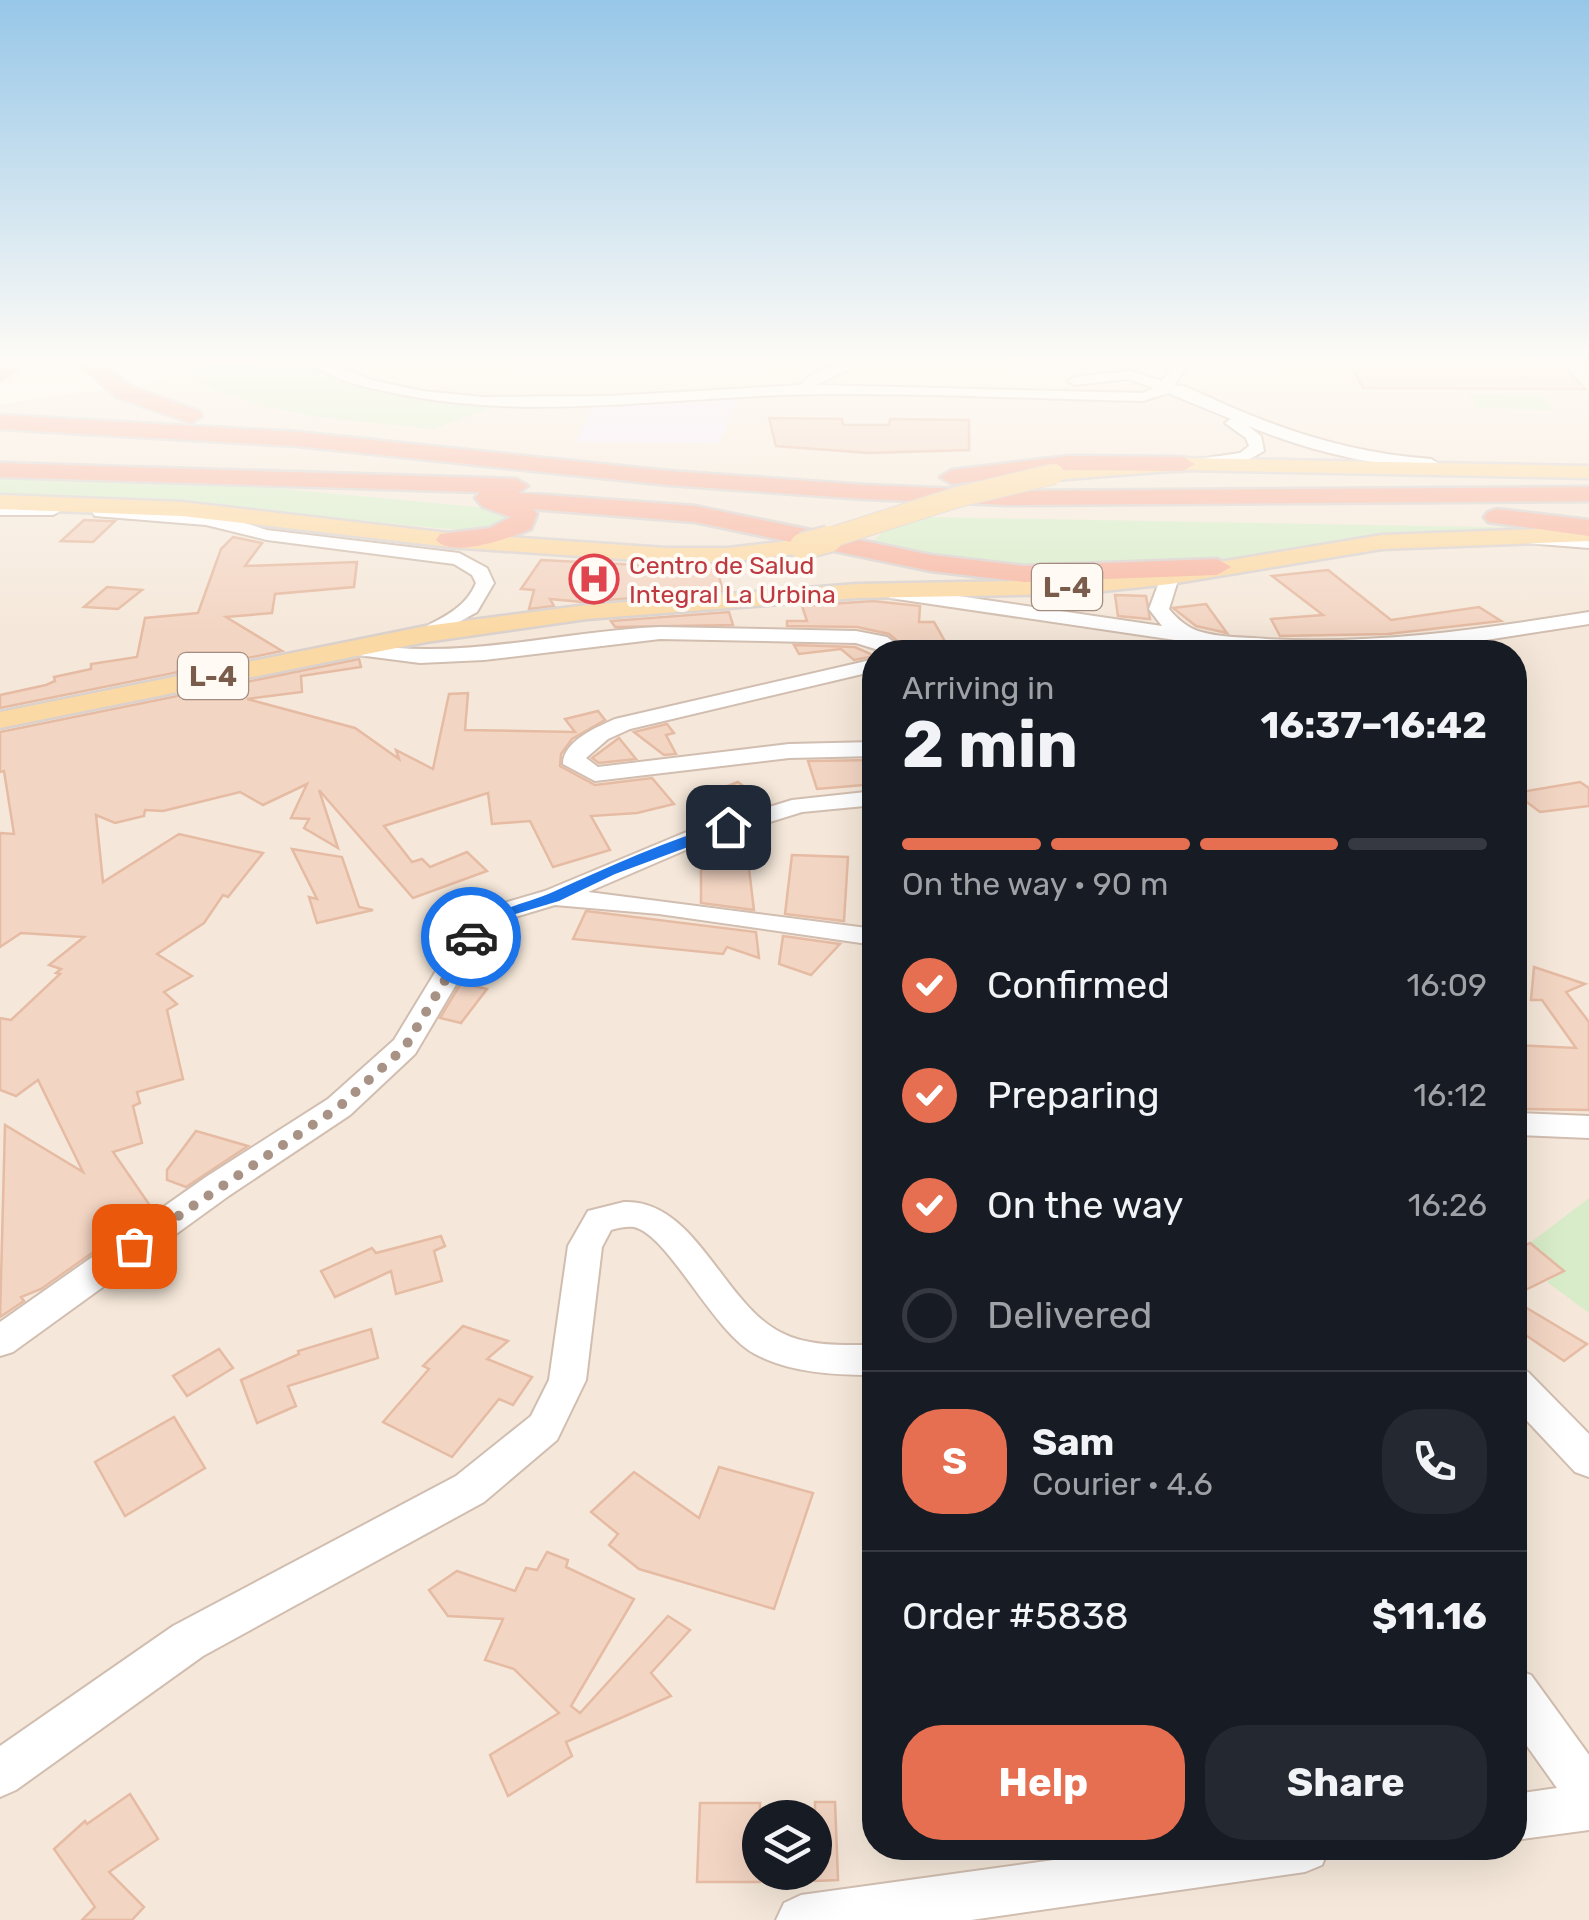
<!DOCTYPE html>
<meta charset="utf-8">
<style>
body{margin:0;font-family:Rubik,sans-serif;background:#242831;color:#f1f3f6;height:100vh;display:flex;flex-direction:column;font-size:38px;white-space:nowrap}
*{box-sizing:border-box;margin:0}
p{font-size:32px;color:#9ea1a6}
.icon{flex:none;width:55px;height:55px;fill:none;stroke:currentColor;stroke-width:2;stroke-linecap:round;stroke-linejoin:round}
.map{position:relative;flex:1;overflow:hidden}
.sheet{position:absolute;left:862px;top:640px;width:665px;height:1220px;display:flex;flex-direction:column;background:#171b24;border-radius:40px;box-shadow:0 10px 40px #0002}
.sheet>*{flex:none}
.fabs{position:absolute;left:742px;top:1800px;display:grid;gap:20px}
.fabs a{display:grid;place-items:center;width:90px;height:90px;border-radius:50%;background:#171b24;box-shadow:0 10px 40px #0002;font-size:50px}
.pin{position:absolute;display:grid;place-items:center;width:85px;height:85px;color:#fff;margin:-42px;border-radius:20px;box-shadow:0 5px 15px #0006}
.courier{position:absolute;display:grid;place-items:center;width:100px;height:100px;margin:-50px;border:8px solid #1a73e8;border-radius:50%;background:#fff;color:#222;box-shadow:0 2px 12px #0007}
.summary em{font-style:normal;font-weight:700}
.summary div{display:flex;flex-direction:column-reverse}
.summary{display:flex;align-items:center;justify-content:space-between;height:170px;padding:0 40px}
h1{font-size:65px;font-weight:700;line-height:75px}
.bar{display:grid;grid-template-columns:repeat(4,1fr);gap:15px 10px;align-content:center;height:120px;padding:0 40px}
.bar i{height:12px;border-radius:8px;background:#363941}
.bar .active{background:#e76f51}
.bar p{grid-column:span 4}
.line{display:flex;align-items:center;gap:25px;padding:0 40px;border-top:2px solid #363941}
.line div{flex:1}
.round{display:grid;place-items:center;flex:none;width:105px;height:105px;border-radius:40px;background:#242831}
ol{padding:0 40px;list-style:none}
li{display:flex;align-items:center;gap:30px;height:110px}
li p{margin-inline-start:auto}
li .icon{padding:10px;border-radius:50%;background:#e76f51;color:#fff;stroke-width:4}
li:last-child{color:#9ea1a6}
li i{width:55px;height:55px;border:5px solid #363941;border-radius:50%}
.primary-button{display:flex;gap:20px;margin-top:auto;padding:20px 40px}
.primary-button a{flex:1;height:115px;border-radius:40px;background:#e76f51;color:#fff;font-size:40px;font-weight:700;line-height:115px;text-align:center}
.primary-button a+a{background:#242831;color:#f1f3f6}
.map>svg:first-child{display:block}
</style>
<div class="map">
<svg width="1589" height="1920" viewBox="0 0 1589 1920">
<rect width="100%" height="100%" fill="#fdf6ec"/>
<!-- residential -->
<path fill="#f5e8da" fill-rule="evenodd" d="M156,363H1589V1920H0V404L173,379ZM875,652H1515V1848H875ZM760,1818H815V1872H760Z"/>
<!-- education -->
<polygon fill="#f3e8fa" points="738,399 719,443 576,442 593,406"/>
<!-- green -->
<g fill="#d8ecc9">
<polygon points="215,363 305,363 332,376 380,390 496,406 433,429 317,417 263,406 214,390 178,370"/>
<polygon points="1468,394 1542,396 1554,410 1478,408"/>
<polygon points="0,474 231,484 499,509 515,517 488,533 137,498 0,495"/>
<polygon points="926,517 1539,528 1389,537 1183,564 1036,568 868,547 883,531"/>
<polygon points="1589,1198 1589,1313 1547,1282 1564,1270 1530,1243"/>
</g>
<!-- building -->
<g fill="#f3d5c3" stroke="#e6bba3" stroke-width="2.5">
<polygon points="1350,363 1561,363 1585,389 1363,388"/>
<polygon points="769,418 842,419 843,425 889,425 890,419 969,420 969,450 869,453 776,446"/>
<polygon points="84,520 107,521 115,521 93,542 61,541"/>
<polygon points="233,537 262,543 245,566 357,562 354,587 275,594 272,613 226,617 282,651 0,708 0,695 46,685 55,681 54,677 91,669 91,664 137,657 145,618 198,613 221,549"/>
<polygon points="541,560 717,569 723,591 582,602 550,599 554,606 529,609 534,590 521,589"/>
<polygon points="1328,570 1391,620 1479,607 1501,621 1388,634 1280,636 1271,619 1323,615 1272,576"/>
<polygon points="107,587 142,590 118,609 84,607"/>
<polygon points="1115,595 1146,596 1150,619 1118,616"/>
<polygon points="873,601 920,606 919,622 934,622 951,652 910,652 889,634 857,627 787,626 787,621 807,621 802,606"/>
<polygon points="1206,604 1227,633 1196,626 1173,608"/>
<polygon points="729,612 733,625 615,627 611,621"/>
<polygon points="794,645 855,647 875,656 854,660 841,649 799,654"/>
<polygon points="359,659 361,667 301,676 302,692 247,699 355,728 399,759 396,750 433,769 449,694 468,693 465,730 575,732 565,719 598,711 605,720 572,739 561,754 560,766 595,785 652,778 674,804 637,813 591,816 610,850 553,867 530,821 492,824 488,793 384,826 412,862 422,859 430,867 467,852 487,871 413,898 319,790 338,848 304,828 309,819 291,818 307,784 263,805 240,792 163,811 145,810 144,816 115,823 96,815 103,882 179,834 263,853 228,897 223,895 204,923 157,954 192,976 164,992 177,1004 167,1010 183,1079 137,1092 140,1103 133,1106 142,1143 113,1152 153,1210 41,1289 21,1297 24,1301 0,1317 5,1125 83,1172 38,1080 16,1096 0,1090 0,1018 11,1020 60,974 56,973 61,969 49,965 84,937 21,933 0,947 0,833 14,834 4,771 0,772 0,732"/>
<polygon points="667,724 674,733 666,735 676,754 664,755 634,732"/>
<polygon points="619,738 636,759 599,763 592,758"/>
<polygon points="875,760 875,784 817,789 808,761"/>
<polygon points="738,782 759,798 733,809 712,792"/>
<polygon points="1580,782 1589,788 1589,806 1540,812 1515,793"/>
<polygon points="745,836 754,910 701,903 701,847"/>
<polygon points="292,849 342,857 359,907 373,910 317,923 309,897 317,899"/>
<polygon points="792,855 848,857 844,921 785,914"/>
<polygon points="586,911 756,932 759,958 727,947 723,954 573,939"/>
<polygon points="783,936 840,944 811,975 779,964"/>
<polygon points="1534,967 1585,984 1566,992 1589,1022 1589,1110 1520,1109 1515,1098 1515,1045 1576,1048 1542,1000 1531,1000"/>
<polygon points="461,983 487,989 461,1023 440,1018"/>
<polygon points="196,1131 248,1146 186,1187 167,1180 167,1170"/>
<polygon points="441,1236 445,1246 434,1251 442,1281 396,1294 391,1271 335,1297 321,1271 372,1248 376,1253"/>
<polygon points="1530,1243 1564,1271 1515,1295 1515,1250"/>
<polygon points="1515,1301 1587,1344 1564,1361 1515,1328"/>
<polygon points="463,1326 508,1341 487,1359 532,1377 513,1405 499,1399 452,1457 383,1422 429,1369 423,1366"/>
<polygon points="371,1329 378,1358 288,1386 296,1406 257,1423 241,1380 299,1354 298,1351"/>
<polygon points="219,1349 233,1368 187,1396 173,1376"/>
<polygon points="174,1417 205,1468 125,1516 95,1462"/>
<polygon points="719,1467 813,1493 774,1609 639,1569 609,1545 618,1534 591,1512 634,1472 699,1518"/>
<polygon points="547,1552 568,1560 566,1567 634,1599 571,1706 580,1713 668,1616 690,1630 651,1673 671,1696 566,1742 572,1756 508,1796 490,1755 559,1713 514,1669 485,1660 503,1619 448,1616 429,1590 457,1571 515,1591 526,1568 537,1570"/>
<polygon points="130,1794 158,1839 109,1872 144,1907 132,1920 82,1920 95,1907 54,1849 85,1821 87,1824"/>
<polygon points="815,1802 835,1802 838,1880 815,1881"/>
<polygon points="700,1803 760,1803 760,1882 697,1882"/>
</g>
<g fill="none" stroke-linecap="round" stroke-linejoin="round">
<!-- minor casing -->
<g stroke="#d1beb0" stroke-width="4">
<g id="minor">
<path d="M311,363H330L371,380L422,391L482,397L610,396L801,385C814,367 841,363 862,363L816,385L1142,393L1154,388L1128,379L1075,385L1068,381L1075,377L1129,371L1162,381L1175,363H1189L1174,385L1187,387C1266,425 1343,453 1431,459L1439,464L1431,469C1367,465 1307,450 1248,426L1261,436L1264,451L1244,462L1192,466V460L1240,453L1249,446L1246,438L1225,423L1231,419L1168,393L1143,401C1039,399 934,393 830,394C684,394 534,424 389,392C363,387 331,379 311,363Z"/>
<polygon points="0,505 53,505 62,510 53,515 0,515"/>
<path d="M101,507L222,516L267,530L459,553L487,568L494,583L477,612L426,640L419,638V630C442,618 466,608 476,583L472,575L454,564L267,540L206,525L95,516L92,512Z"/>
<polygon points="1533,534 1589,538 1589,548 1527,543 1527,535"/>
<path d="M1170,571L1179,577L1169,609C1176,618 1188,628 1198,631C1219,638 1245,637 1267,639C1376,645 1482,629 1589,612V624L1428,649L1322,652L1236,649L890,598L880,592L890,586L1162,626L1149,609L1161,577Z"/>
<path d="M660,627L856,631L887,637L907,652H885L856,643L660,639L484,660L420,663L358,655L348,649L358,643C460,662 558,631 660,627Z"/>
<path d="M875,659V671L630,729L608,739L586,758L598,767L789,744L875,742V756L789,758L595,781L563,764C563,741 597,727 615,719Z"/>
<polygon points="875,791 875,805 802,812 702,843 588,892 875,929 875,945 659,914 555,905 515,917 480,944 415,1054 350,1115 230,1195 13,1352 0,1356 0,1322 206,1177 328,1099 394,1040 459,933 497,905 545,891 684,833 792,800"/>
<polygon points="1515,1113 1589,1116 1589,1138 1515,1135"/>
<path d="M624,1202C696,1199 723,1305 782,1333C809,1347 846,1345 875,1345V1375C835,1375 791,1373 755,1354C712,1331 669,1235 634,1227C627,1226 618,1228 611,1230L602,1247L586,1380L557,1440L484,1502L203,1656L16,1790L0,1797V1746L173,1626L456,1476L531,1416L549,1380L568,1246L588,1211Z"/>
<polygon points="1515,1367 1528,1372 1589,1434 1589,1477 1575,1472 1515,1408"/>
<polygon points="1515,1669 1531,1675 1589,1755 1589,1830 1515,1840 1515,1794 1557,1788 1515,1729"/>
<polygon points="1140,1848 1329,1848 1322,1865 1305,1872 971,1920 776,1920 784,1903 801,1895"/>
</g>
</g>
<!-- major casing -->
<g stroke="#dad1cd" stroke-width="5">
<g id="major">
<polygon points="1183,458 1589,466 1589,478 1183,470 1054,480 1043,474 1054,468"/>
<polygon points="0,495 182,502 449,533 666,548 728,548 803,539 815,546 803,553 728,562 666,562 449,547 182,516 0,509"/>
<polygon points="1589,527 1589,541 1382,549 1170,584 1075,594 857,598 587,619 426,642 0,728 0,712 426,626 587,605 857,584 1075,580 1170,570 1382,535"/>
</g>
</g>
<!-- highway casing -->
<g stroke="#dad1cd" stroke-width="5">
<g id="highway">
<polygon points="2,363 25,363 0,381"/>
<polygon points="79,363 101,363 132,387 199,411 202,416 191,423 116,397"/>
<polygon points="0,415 297,432 668,471 865,485 1008,491 1589,487 1589,501 1008,505 865,499 668,485 297,446 0,429"/>
<polygon points="1069,456 1183,457 1195,464 1183,471 1069,470 952,484 940,477 952,470"/>
<path d="M0,463L516,479L528,486L518,493L695,506L931,555L1024,566L1217,559L1231,567L1217,575L1024,582L931,571L695,522L533,509L537,514L531,529C510,538 453,559 436,540L440,534L490,528L511,517L483,507L475,498L480,492L0,477Z"/>
<polygon points="1497,509 1589,520 1589,536 1488,522 1484,517 1488,512"/>
</g>
</g>
<!-- minor -->
<use href="#minor" fill="#fff" fill-rule="evenodd"/>
<!-- major -->
<use href="#major" fill="#fbd9a5" fill-rule="evenodd"/>
<!-- highway -->
<use href="#highway" fill="#f7b7a3" fill-rule="evenodd"/>
<!-- major-bridge-far1 casing -->
<g stroke="#dad1cd" stroke-width="22" stroke-linecap="butt">
<polyline id="major-bridge-far1" points="820,541 958,497 1054,474"/>
</g>
<!-- major-bridge casing -->
<g stroke="#dad1cd" stroke-width="30" stroke-linecap="butt">
<polyline id="major-bridge" points="803,546 829,539"/>
</g>
<!-- major-bridge-far1 -->
<use href="#major-bridge-far1" stroke="#fbd9a5" stroke-width="20"/>
<!-- major-bridge -->
<use href="#major-bridge" stroke="#fbd9a5" stroke-width="26"/>
</g>
<!-- sky -->
<linearGradient id="sky" x2="0" y2="1"><stop stop-color="#97c7e8"/><stop offset="0.57" stop-color="#fefbf6"/><stop offset="1" stop-color="#fefbf6" stop-opacity="0"/></linearGradient>
<rect width="1589" height="632" fill="url(#sky)"/>
<!-- route -->
<path fill="#1a73e8" d="M728,822L736,827L734,830L615,874L559,901L512,915L477,940L463,937C491,907 519,907 553,892C610,866 668,840 728,822Z"/>
<g fill="none" stroke-linecap="round" stroke-linejoin="round">
<!-- done -->
<polyline stroke="#a89285" stroke-width="10" stroke-dasharray="0 18" points="134,1246 339,1107 405,1047 471,937"/>
</g>
<!-- icons -->
<defs>
<g id="hospital-ring" transform="scale(2.5)"><circle r="9.5" fill="#fffaf3" stroke="#e0444e" stroke-width="1.5"/><path d="M-5-5h3v3.5h4V-5h3V5h-3V1.5h-4V5h-3Z" fill="#e0444e"/></g>
</defs>
<g fill-rule="evenodd">
<use href="#hospital-ring" x="594" y="579"/>
</g>
<g text-anchor="middle" dominant-baseline="central" stroke-width="8" stroke-linejoin="round" paint-order="stroke">
<!-- far-health labels -->
<g font-size="25" fill="#be3a42" stroke="#fffaf3" text-anchor="start">
<text x="629" y="565">Centro de Salud<tspan x="629" dy="29">Integral La Urbina</tspan></text>
</g>
<!-- shield labels -->
<g fill="#fffaf3" stroke="#a28b7f" stroke-width="2.5">
<rect x="1032" y="564" width="70" height="46" rx="8"/>
<rect x="178" y="653" width="70" height="46" rx="8"/>
</g>
<g font-size="28" font-weight="bold" fill="#7a5c4d">
<text x="1067" y="587">L-4</text>
<text x="213" y="676">L-4</text>
</g>
</g>
</svg>
<div class="fabs">
<a><svg class="icon" aria-label="layers" viewBox="0 0 24 24"><path d="M12 4l9 5-9 5-9-5zM3 14l9 5 9-5"/></svg></a>
</div>
<div class="pin" style="left:134px;top:1246px;background:#ea580c"><svg class="icon" aria-label="bag" viewBox="0 0 24 24"><path d="M5 8h14l-1 12H6zM9 8a3 3 0 0 1 6 0"/></svg></div>
<div class="pin" style="left:728px;top:827px;background:#1f2937"><svg class="icon" aria-label="home" viewBox="0 0 24 24"><path d="M3 11l9-7 9 7M6 9v11h12V9"/></svg></div>
<div class="courier" style="left:471px;top:937px"><svg class="icon" aria-label="car" viewBox="0 0 24 24"><path d="M5 17H2v-5l4-1 3-4h7l3 4 3 1v5h-3M9 17h6M6 11h13"/><circle cx="7" cy="17" r="2"/><circle cx="17" cy="17" r="2"/></svg></div>
<section class="sheet">
<div class="summary"><div><h1>2 min</h1><p>Arriving in</p></div><em>16:37–16:42</em></div>
<div class="bar"><i class="active"></i><i class="active"></i><i class="active"></i><i></i><p>On the way · 90 m</p></div>
<ol>
<li><svg class="icon" aria-label="check" viewBox="0 0 24 24"><path d="M5 12l5 5 9-10"/></svg>Confirmed<p>16:09</p></li>
<li><svg class="icon" aria-label="check" viewBox="0 0 24 24"><path d="M5 12l5 5 9-10"/></svg>Preparing<p>16:12</p></li>
<li><svg class="icon" aria-label="check" viewBox="0 0 24 24"><path d="M5 12l5 5 9-10"/></svg>On the way<p>16:26</p></li>
<li><i></i>Delivered</li>
</ol>
<div class="line" style="height:180px"><b class="round" style="background:#e76f51;color:#fff">S</b><div><b>Sam</b><p>Courier · 4.6</p></div><a class="round"><svg class="icon" aria-label="phone" viewBox="0 0 24 24"><path d="M5 4h4l2 5-3 2q2 4 5 5l2-3 5 2v4C11 20 4 13 5 4z"/></svg></a></div>
<div class="line" style="height:130px"><div>Order #5838</div><b>$11.16</b></div>
<div class="primary-button"><a>Help</a><a>Share</a></div>
</section>
</div>
